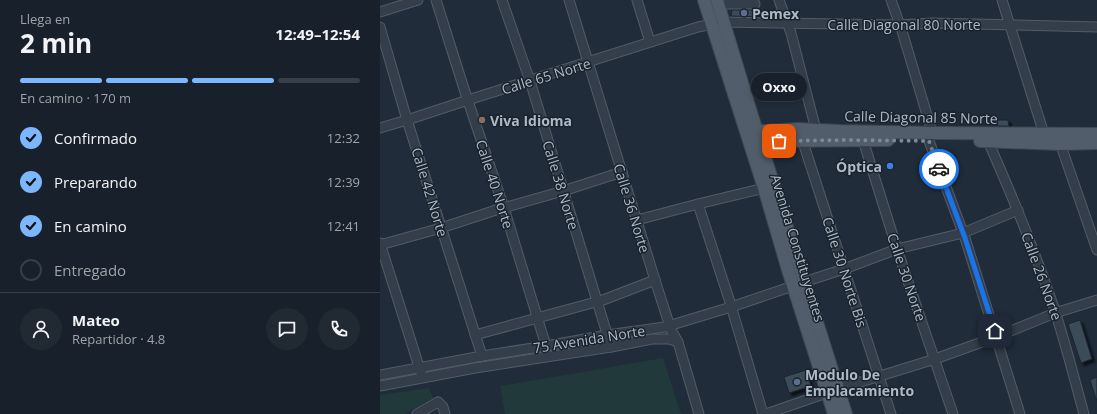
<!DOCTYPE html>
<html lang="es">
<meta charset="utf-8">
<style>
body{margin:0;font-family:"Open Sans",sans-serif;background:#212933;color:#f1f3f6;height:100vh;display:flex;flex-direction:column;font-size:15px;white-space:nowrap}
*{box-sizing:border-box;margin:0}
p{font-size:13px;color:#9fa3a9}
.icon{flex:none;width:22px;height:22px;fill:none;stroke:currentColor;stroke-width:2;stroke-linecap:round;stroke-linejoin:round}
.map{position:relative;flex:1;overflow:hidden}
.sheet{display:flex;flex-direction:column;background:#18212b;width:380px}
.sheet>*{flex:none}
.pin{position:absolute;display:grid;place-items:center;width:34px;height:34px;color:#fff;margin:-17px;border-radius:8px;box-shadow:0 2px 6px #0006}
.courier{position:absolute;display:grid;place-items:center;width:40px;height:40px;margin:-20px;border:3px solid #1a73e8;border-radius:50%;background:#fff;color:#222;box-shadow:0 1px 5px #0007}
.bubble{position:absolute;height:28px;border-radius:14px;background:#18212b;box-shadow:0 2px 6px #0003,0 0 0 1px #363e47;font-size:13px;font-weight:700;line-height:28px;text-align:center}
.summary em{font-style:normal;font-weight:700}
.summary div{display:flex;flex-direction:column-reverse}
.summary{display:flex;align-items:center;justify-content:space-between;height:68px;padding:0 20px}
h1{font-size:26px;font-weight:700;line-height:30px}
.bar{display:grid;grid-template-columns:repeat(4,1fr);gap:6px 4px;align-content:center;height:48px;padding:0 20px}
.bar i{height:5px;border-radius:3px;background:#363e47}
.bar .current{background:#7cb6fd}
.bar p{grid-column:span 4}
.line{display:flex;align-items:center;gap:10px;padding:0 20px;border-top:1px solid #363e47}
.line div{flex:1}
.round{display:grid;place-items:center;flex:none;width:42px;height:42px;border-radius:21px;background:#212933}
ol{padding:0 20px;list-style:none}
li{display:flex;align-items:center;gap:12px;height:44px}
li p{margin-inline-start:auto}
li .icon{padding:4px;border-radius:50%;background:#7cb6fd;color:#111;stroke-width:4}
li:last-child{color:#9fa3a9}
li i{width:22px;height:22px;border:2px solid #363e47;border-radius:50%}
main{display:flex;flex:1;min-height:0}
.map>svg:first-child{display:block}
</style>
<main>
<section class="sheet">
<div class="summary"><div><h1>2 min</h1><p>Llega en</p></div><em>12:49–12:54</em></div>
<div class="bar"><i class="current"></i><i class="current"></i><i class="current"></i><i></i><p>En camino · 170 m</p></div>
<ol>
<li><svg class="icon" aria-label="check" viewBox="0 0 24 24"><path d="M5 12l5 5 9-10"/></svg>Confirmado<p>12:32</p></li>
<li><svg class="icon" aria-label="check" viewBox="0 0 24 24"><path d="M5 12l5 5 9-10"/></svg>Preparando<p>12:39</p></li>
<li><svg class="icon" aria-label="check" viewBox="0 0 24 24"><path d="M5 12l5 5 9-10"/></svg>En camino<p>12:41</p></li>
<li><i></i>Entregado</li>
</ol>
<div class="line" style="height:72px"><a class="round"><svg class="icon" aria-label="person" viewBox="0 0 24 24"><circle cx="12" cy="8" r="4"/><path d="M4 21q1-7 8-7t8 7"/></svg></a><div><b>Mateo</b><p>Repartidor · 4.8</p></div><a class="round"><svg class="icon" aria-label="chat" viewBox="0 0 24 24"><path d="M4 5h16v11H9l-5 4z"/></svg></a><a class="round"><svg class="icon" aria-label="phone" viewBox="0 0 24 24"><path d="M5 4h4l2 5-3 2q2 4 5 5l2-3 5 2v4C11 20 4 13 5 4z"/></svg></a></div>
</section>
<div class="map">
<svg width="717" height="414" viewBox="0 0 717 414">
<defs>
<filter id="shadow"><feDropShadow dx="3" dy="3" stdDeviation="1" flood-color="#0009"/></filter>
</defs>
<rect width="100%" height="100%" fill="#202c39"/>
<!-- green -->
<g fill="#21393a">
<polygon points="224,342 224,343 48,373 48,372"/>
<polygon points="283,358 301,414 125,414 120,386"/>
<polygon points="49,388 53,398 24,414 0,414 0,395"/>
</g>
<!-- building -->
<g fill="#3b4b59" stroke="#1b2530" filter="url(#shadow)">
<polygon points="352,10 376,10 376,17 351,16"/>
<polygon points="616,120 628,120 629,126 618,126"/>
<polygon points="700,320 712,359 701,363 688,324"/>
<polygon points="426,370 431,386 409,393 404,377"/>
<polygon points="717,377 717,399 716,399 710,380"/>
</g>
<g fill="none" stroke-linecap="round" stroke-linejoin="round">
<!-- minor casing -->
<g stroke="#515c67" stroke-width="11">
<g id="minor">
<polyline points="56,0 85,92 124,208 166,346"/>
<polyline points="122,0 150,81 231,347"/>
<polyline points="189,0 275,280 291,330 298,342 319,414"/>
<polyline points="257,0 270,42"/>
<polyline points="399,0 411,33 436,130"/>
<polyline points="511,0 522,31 550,125 551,133 549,141 585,238 640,414"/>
<polyline points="622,0 664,134"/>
<polyline points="338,4 375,4"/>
<polyline points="0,12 38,0"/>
<polyline points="0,27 27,120 102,356"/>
<polyline points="0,128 27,120 88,100 318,27 343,22 520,25 552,23 717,27"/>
<polyline points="421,136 511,414"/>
<polyline points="483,140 517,249 573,414"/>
<polyline points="679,140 717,250"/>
<path d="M610,141L611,148C634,200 655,252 673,305C685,341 694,378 704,414"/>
<polyline points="318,204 349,299 383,414"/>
<polyline points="257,220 318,204 384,188"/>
<polyline points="0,243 41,373"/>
<polyline points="0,245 61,228 116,210 183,191 242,172"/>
<polyline points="424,282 464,269 517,249 583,233 638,210"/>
<polyline points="95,335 223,300 275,280"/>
<polyline points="0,375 102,356 166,346 227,335 285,327 351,307 413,286"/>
<polyline points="0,386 95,368 231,347 272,339 289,339 298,342"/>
<polyline points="37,414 58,402 63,407 65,414"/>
<polyline points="386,414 458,389 555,359 616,337 675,313 717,300"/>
</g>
</g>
<!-- major casing -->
<g stroke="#3d4753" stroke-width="14">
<g id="major">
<polyline points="324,0 384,188 408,270 454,414"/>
<polyline points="337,0 373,119 466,414"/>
<polyline points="370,130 384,131 418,129 460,131 551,133 717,134"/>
<polyline points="372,141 508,140"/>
<polyline points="600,141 680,144 717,143"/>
</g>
</g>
<!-- minor -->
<use href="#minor" stroke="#333e4a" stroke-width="9"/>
<!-- major -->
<use href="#major" stroke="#515d6a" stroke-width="12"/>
</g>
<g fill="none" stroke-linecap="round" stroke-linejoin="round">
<!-- done -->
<polyline stroke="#7c8895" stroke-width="4" stroke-dasharray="0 7.2" points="399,141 468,140 549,141 559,169"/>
<!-- route -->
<polyline stroke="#1a73e8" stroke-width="5" points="559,169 585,238 615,331"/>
</g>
<!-- markers -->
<g fill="#5c6f8a" stroke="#19232e" stroke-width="1.5">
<circle cx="364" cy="13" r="4"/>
<circle cx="417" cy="382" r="4"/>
</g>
<circle fill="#8d6e63" stroke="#19232e" stroke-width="1.5" cx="102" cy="120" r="4"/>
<circle fill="#3f7fe0" stroke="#19232e" stroke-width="1.5" cx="510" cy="166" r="4"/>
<g text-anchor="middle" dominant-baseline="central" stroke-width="3" stroke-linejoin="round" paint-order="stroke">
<!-- poi labels -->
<g font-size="14" font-weight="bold" fill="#aeb9c6" stroke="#19232e" text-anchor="start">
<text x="372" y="13">Pemex</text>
<text x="110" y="120">Viva Idioma</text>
<text x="502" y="166" text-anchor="end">Óptica</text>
<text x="425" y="374">Modulo De<tspan x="425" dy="16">Emplacamiento</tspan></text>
</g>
<!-- street labels -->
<g font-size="14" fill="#aeb9c6" stroke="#19232e">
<text x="524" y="24">Calle Diagonal 80 Norte</text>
<text transform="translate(166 76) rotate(-17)">Calle 65 Norte</text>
<text transform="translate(541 117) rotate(1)">Calle Diagonal 85 Norte</text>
<text transform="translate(115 184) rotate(72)">Calle 40 Norte</text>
<text transform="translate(181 185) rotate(73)">Calle 38 Norte</text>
<text transform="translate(50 192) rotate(73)">Calle 42 Norte</text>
<text transform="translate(252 208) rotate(73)">Calle 36 Norte</text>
<text transform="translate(418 248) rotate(73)">Avenida Constituyentes</text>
<text transform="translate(465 272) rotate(72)">Calle 30 Norte Bis</text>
<text transform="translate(662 276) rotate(70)">Calle 26 Norte</text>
<text transform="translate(527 277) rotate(71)">Calle 30 Norte</text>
<text transform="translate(209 339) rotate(-9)">75 Avenida Norte</text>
</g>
</g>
</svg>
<div class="pin" style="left:399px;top:141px;background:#ea580c"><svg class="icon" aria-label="bag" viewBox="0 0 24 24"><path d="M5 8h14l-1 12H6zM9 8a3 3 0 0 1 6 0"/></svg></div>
<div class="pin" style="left:615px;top:331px;background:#1f2937"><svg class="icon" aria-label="home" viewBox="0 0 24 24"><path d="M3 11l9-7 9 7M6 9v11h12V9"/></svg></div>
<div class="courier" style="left:559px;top:169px"><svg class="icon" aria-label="car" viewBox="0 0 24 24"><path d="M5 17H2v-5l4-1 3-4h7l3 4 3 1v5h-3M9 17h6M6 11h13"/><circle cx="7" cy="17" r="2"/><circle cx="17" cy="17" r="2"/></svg></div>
<div class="bubble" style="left:371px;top:73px;width:56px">Oxxo</div>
</div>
</main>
